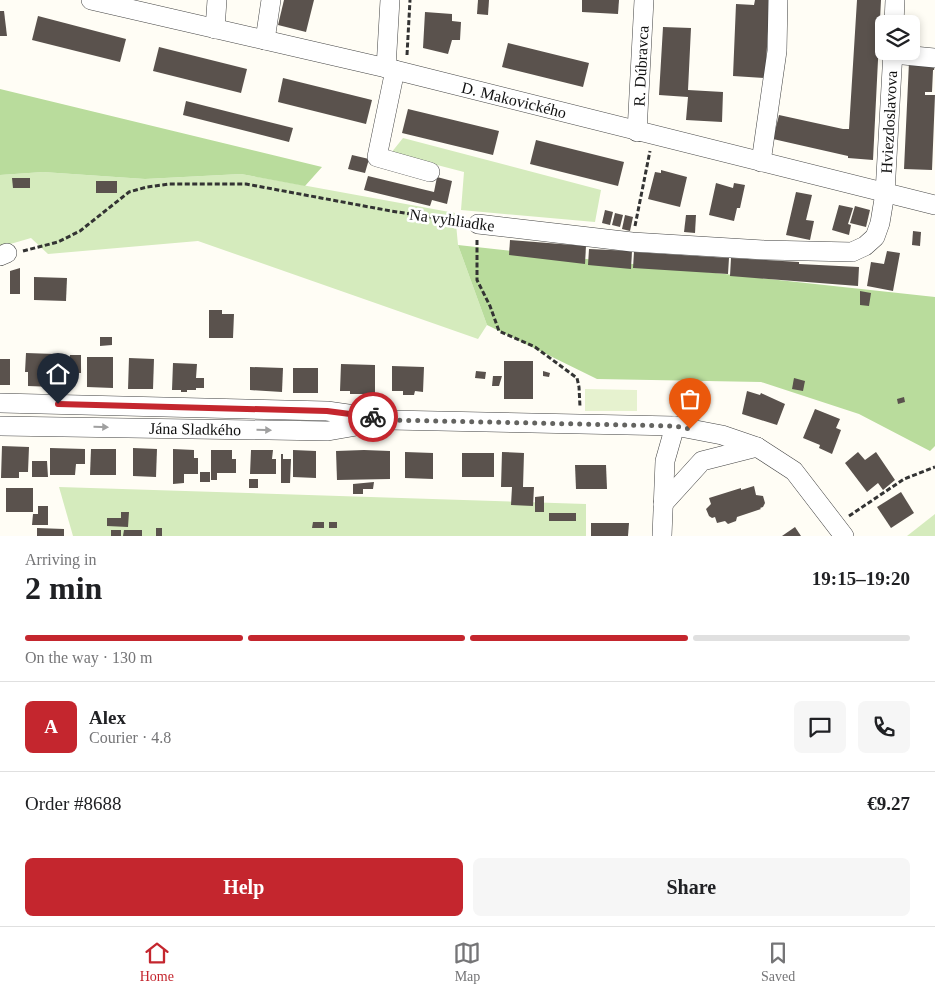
<!DOCTYPE html>
<meta charset="utf-8">
<style>
body{margin:0;font-family:"Times New Roman",serif;background:#f6f6f6;color:#202124;height:100vh;display:flex;flex-direction:column;font-size:19px;white-space:nowrap}
*{box-sizing:border-box;margin:0}
p{font-size:16px;color:#757577}
.icon{flex:none;width:28px;height:28px;fill:none;stroke:currentColor;stroke-width:2;stroke-linecap:round;stroke-linejoin:round}
.map{position:relative;height:536px;overflow:hidden}
.drawer{display:flex;flex-direction:column;background:#fff;flex:1}
.drawer>*{flex:none}
.fabs{position:absolute;left:875px;top:15px;display:grid;gap:10px}
.fabs a{display:grid;place-items:center;width:45px;height:45px;border-radius:8px;background:#fff;box-shadow:0 2px 8px #0003;font-size:25px}
.pin{position:absolute;display:grid;place-items:center;width:42px;height:42px;color:#fff;margin:-51px -21px;border-radius:50% 50% 50% 0;rotate:-45deg;box-shadow:0 0 5px #0007}
.pin .icon{rotate:45deg}
.courier{position:absolute;display:grid;place-items:center;width:50px;height:50px;margin:-25px;border:4px solid #c4262e;border-radius:50%;background:#fff;color:#222;box-shadow:0 1px 6px #0007}
.overview em{font-style:normal;font-weight:800}
.overview div{display:flex;flex-direction:column-reverse}
.overview{display:flex;align-items:center;justify-content:space-between;height:85px;padding:0 25px}
h1{font-size:32px;font-weight:800;line-height:38px}
.bar{display:grid;grid-template-columns:repeat(4,1fr);gap:8px 5px;align-content:center;height:60px;padding:0 25px}
.bar i{height:6px;border-radius:4px;background:#e0e0e0}
.bar .active{background:#c4262e}
.bar p{grid-column:span 4}
.line{display:flex;align-items:center;gap:12px;padding:0 25px;border-top:1px solid #e0e0e0}
.line div{flex:1}
.round{display:grid;place-items:center;flex:none;width:52px;height:52px;border-radius:8px;background:#f6f6f6}
.button{display:flex;gap:10px;margin-top:auto;padding:10px 25px}
.button a{flex:1;height:58px;border-radius:8px;background:#c4262e;color:#fff;font-size:20px;font-weight:800;line-height:58px;text-align:center}
.button a+a{background:#f6f6f6;color:#202124}
.tabs{display:flex;justify-content:space-around;align-items:center;height:70px;border-top:1px solid #e0e0e0;background:#fff;font-size:14px;color:#757577}
.tabs a{display:grid;justify-items:center;gap:2px}
.tabs .active{color:#c4262e}
.map>svg:first-child{display:block}
</style>
<div class="map">
<svg width="935" height="536" viewBox="0 0 935 536">
<rect width="100%" height="100%" fill="#fffdf5"/>
<!-- green -->
<g fill="#d5ebbd">
<polygon points="403,138 601,190 595,222 461,210 464,172 391,153"/>
<polygon points="43,172 145,179 241,174 455,213 458,245 487,325 478,339 198,241 48,254 31,238 0,247 0,175"/>
<polygon points="59,487 586,504 586,536 73,536"/>
<polygon points="935,514 935,536 907,536"/>
</g>
<!-- forest -->
<g fill="#b9dc9c">
<polygon points="0,89 322,167 305,186 241,174 145,179 43,172 0,175"/>
<polygon points="458,245 935,297 935,446 930,451 859,414 761,382 597,379 487,325"/>
</g>
<!-- pitch -->
<polygon fill="#e6f2cf" points="585,389 637,390 637,411 585,411"/>
<!-- building -->
<g fill="#5a524d">
<polygon points="284,0 314,0 306,32 278,25"/>
<polygon points="478,0 489,0 488,15 477,14"/>
<polygon points="582,0 619,0 618,14 582,12"/>
<polygon points="755,0 770,0 765,78 733,76 736,4 754,5"/>
<polygon points="857,0 881,0 873,160 848,158 848,156 773,139 779,115 843,129 849,129"/>
<polygon points="0,11 4,11 7,36 0,36"/>
<polygon points="425,12 452,14 452,21 461,22 460,40 452,40 448,54 423,48"/>
<polygon points="38,16 126,39 120,62 32,40"/>
<polygon points="663,27 691,28 688,90 723,92 722,122 686,120 688,97 659,95"/>
<polygon points="508,43 589,63 583,87 502,67"/>
<polygon points="159,47 247,69 241,93 153,71"/>
<polygon points="909,62 935,64 934,70 933,70 932,92 925,92 925,95 935,95 932,170 904,169"/>
<polygon points="283,78 372,100 366,124 278,102"/>
<polygon points="186,101 293,128 289,142 183,115"/>
<polygon points="408,109 499,131 493,155 402,133"/>
<polygon points="536,140 624,162 618,186 530,164"/>
<polygon points="352,155 369,159 365,173 348,169"/>
<polygon points="661,170 687,177 680,207 648,199 655,172 661,173"/>
<polygon points="368,176 434,192 437,177 452,181 447,204 432,200 430,206 364,190"/>
<polygon points="12,178 30,178 30,188 13,188"/>
<rect x="96" y="181" width="21" height="12"/>
<polygon points="716,183 733,188 734,183 745,185 740,208 737,208 734,221 709,215"/>
<polygon points="796,192 812,195 806,220 814,221 810,240 786,235"/>
<polygon points="839,205 853,208 848,224 851,225 849,235 832,230"/>
<polygon points="855,206 870,210 866,227 850,223"/>
<polygon points="605,210 613,212 610,225 602,223"/>
<polygon points="615,213 623,215 620,227 612,225"/>
<polygon points="625,215 633,217 630,231 622,229"/>
<polygon points="686,215 696,215 695,233 684,232"/>
<polygon points="913,231 921,232 920,246 912,245"/>
<polygon points="510,240 586,246 585,264 509,255"/>
<polygon points="589,249 632,251 631,269 588,265"/>
<polygon points="887,251 900,253 893,291 867,286 871,262 884,264"/>
<polygon points="634,252 729,258 728,274 633,268"/>
<polygon points="731,258 799,262 799,264 859,267 858,286 730,276"/>
<polygon points="20,268 20,294 10,294 10,271"/>
<polygon points="34,277 67,278 66,301 34,300"/>
<polygon points="860,291 871,293 869,306 860,305"/>
<polygon points="209,310 222,310 222,314 234,314 233,338 209,338"/>
<polygon points="100,337 112,337 112,345 100,346"/>
<polygon points="26,353 55,354 54,387 28,386 28,372 25,372"/>
<polygon points="70,355 81,355 81,373 69,373"/>
<polygon points="87,357 113,357 113,388 87,387"/>
<polygon points="129,358 154,359 153,389 128,389"/>
<rect x="0" y="359" width="10" height="26"/>
<rect x="504" y="361" width="29" height="38"/>
<polygon points="173,363 197,364 196,378 204,378 204,388 196,388 196,390 187,390 187,392 181,392 181,390 172,390"/>
<polygon points="341,364 375,365 375,394 350,394 350,391 340,391"/>
<polygon points="392,366 424,367 423,392 415,391 414,395 403,395 403,391 392,391"/>
<polygon points="250,367 283,368 282,392 250,390"/>
<rect x="293" y="368" width="25" height="25"/>
<polygon points="476,371 486,372 485,379 475,378"/>
<polygon points="543,371 550,373 549,377 543,376"/>
<polygon points="493,376 502,376 499,386 492,386"/>
<polygon points="794,378 805,381 803,391 792,389"/>
<polygon points="747,391 760,395 761,393 785,404 777,425 742,414"/>
<polygon points="904,397 905,402 898,404 897,399"/>
<polygon points="815,409 840,419 836,428 841,430 832,454 819,448 820,445 803,438"/>
<polygon points="2,446 29,447 28,472 19,472 19,478 1,478"/>
<polygon points="50,448 85,449 85,464 76,464 75,475 50,475"/>
<polygon points="133,448 157,449 156,477 133,476"/>
<polygon points="91,449 116,449 116,475 90,475"/>
<polygon points="173,449 194,450 194,458 198,458 198,474 184,474 184,483 173,484"/>
<polygon points="211,450 232,450 232,459 236,459 236,473 217,473 217,480 211,480"/>
<polygon points="251,450 273,450 272,459 276,459 276,474 250,474"/>
<polygon points="293,450 316,451 316,478 293,477"/>
<polygon points="364,450 390,451 390,479 337,480 336,451"/>
<polygon points="405,452 433,453 433,479 405,478"/>
<polygon points="502,452 524,453 523,487 534,487 533,506 511,505 512,487 501,487"/>
<polygon points="858,452 865,460 876,452 895,480 883,490 878,483 867,492 845,463"/>
<rect x="462" y="453" width="32" height="24"/>
<polygon points="281,454 283,454 283,459 291,459 290,483 281,483"/>
<polygon points="32,461 47,461 48,477 32,477"/>
<polygon points="575,465 606,465 607,489 576,489"/>
<rect x="200" y="472" width="10" height="10"/>
<rect x="249" y="479" width="9" height="9"/>
<polygon points="374,482 373,489 363,489 363,494 353,494 353,484"/>
<polygon points="754,486 756,495 763,496 765,503 763,507 760,508 761,509 737,517 736,521 728,524 725,521 717,523 715,517 712,518 709,516 706,509 711,504 709,498 741,488 741,490"/>
<rect x="6" y="488" width="27" height="24"/>
<polygon points="901,492 914,513 891,528 877,507"/>
<polygon points="544,496 544,512 535,512 535,497"/>
<polygon points="38,506 48,506 48,525 32,525 33,514 38,514"/>
<polygon points="121,512 129,512 128,527 107,526 107,518 121,518"/>
<rect x="549" y="513" width="27" height="8"/>
<polygon points="313,522 324,522 324,528 312,528"/>
<rect x="329" y="522" width="8" height="6"/>
<polygon points="591,523 629,523 628,536 591,536"/>
<polygon points="795,527 801,536 782,536"/>
<polygon points="37,528 64,529 64,536 37,536"/>
<rect x="156" y="528" width="6" height="8"/>
<rect x="111" y="530" width="10" height="6"/>
<polygon points="124,530 142,530 142,536 123,536"/>
</g>
<g fill="none" stroke-linecap="round" stroke-linejoin="round">
<!-- minor casing -->
<g stroke="#444" stroke-width="20">
<g id="minor">
<polyline points="91,0 395,70 935,205"/>
<polyline points="894,24 895,0"/>
<polyline points="215,29 217,0"/>
<polyline points="265,40 271,0"/>
<polyline points="893,54 935,58"/>
<polyline points="386,68 390,0"/>
<polyline points="395,70 377,157 430,172"/>
<polyline points="637,132 644,0"/>
<polyline points="761,162 777,51 778,0"/>
<polyline points="478,224 632,242 764,250 852,252 865,246 875,237 880,223 885,193 893,51"/>
<polyline points="0,256 7,253"/>
<polyline points="0,403 327,411 390,420 675,426 722,435 757,447 794,471 844,536"/>
<polyline points="0,426 328,431 374,423"/>
<polyline points="663,504 702,461 757,447"/>
<polyline points="662,536 665,461 675,426"/>
</g>
</g>
<!-- path -->
<g stroke="#333" stroke-width="3" stroke-dasharray="5 2.5" stroke-linecap="butt">
<polyline points="407,55 410,0"/>
<polyline points="635,226 650,151"/>
<polyline points="477,240 477,280 490,306 499,331 535,347 577,378 579,387 580,407"/>
<polyline points="23,251 58,242 80,231 129,192 147,187 169,184 246,184 391,211 463,222"/>
<polyline points="849,516 904,479 935,467"/>
</g>
<!-- minor -->
<use href="#minor" stroke="#fff" stroke-width="19"/>
</g>
<!-- one-way arrows -->
<defs><path id="oneway-solid" d="M-6-.8H1V-3.2L6.5 0L1 3.2V.8H-6Z" transform="scale(1.25)"/></defs>
<g fill="#a0a0a0">
<use href="#oneway-solid" transform="translate(101 427) rotate(1)"/>
<use href="#oneway-solid" transform="translate(264 430) rotate(1)"/>
</g>
<g fill="none" stroke-linecap="round" stroke-linejoin="round">
<!-- done -->
<polyline stroke="#646461" stroke-width="5" stroke-dasharray="0 9" points="373,417 390,420 674,426 690,429"/>
<!-- route -->
<polyline stroke="#c4262e" stroke-width="6" points="58,404 327,411 373,417"/>
</g>
<g text-anchor="middle" dominant-baseline="central" stroke-width="5" stroke-linejoin="round" paint-order="stroke">
<!-- street labels -->
<g font-size="16" fill="#111" stroke="#fff">
<text transform="translate(641 66) rotate(-87)">R. Dúbravca</text>
<text transform="translate(514 100) rotate(14)">D. Makovického</text>
<text transform="translate(889 122) rotate(-87)">Hviezdoslavova</text>
<text transform="translate(452 220) rotate(8)">Na vyhliadke</text>
<text transform="translate(195 429) rotate(1)">Jána Sladkého</text>
</g>
</g>
</svg>
<div class="fabs">
<a><svg class="icon" aria-label="layers" viewBox="0 0 24 24"><path d="M12 4l9 5-9 5-9-5zM3 14l9 5 9-5"/></svg></a>
</div>
<div class="pin" style="left:690px;top:429px;background:#ea580c"><svg class="icon" aria-label="bag" viewBox="0 0 24 24"><path d="M5 8h14l-1 12H6zM9 8a3 3 0 0 1 6 0"/></svg></div>
<div class="pin" style="left:58px;top:404px;background:#1f2937"><svg class="icon" aria-label="home" viewBox="0 0 24 24"><path d="M3 11l9-7 9 7M6 9v11h12V9"/></svg></div>
<div class="courier" style="left:373px;top:417px"><svg class="icon" aria-label="bike" viewBox="0 0 24 24"><circle cx="6" cy="16" r="4"/><circle cx="18" cy="16" r="4"/><path d="M6 16l4-8h5l3 8M10 8l3 8H6M13 5h3"/></svg></div>
</div>
<section class="drawer">
<div class="overview"><div><h1>2 min</h1><p>Arriving in</p></div><em>19:15–19:20</em></div>
<div class="bar"><i class="active"></i><i class="active"></i><i class="active"></i><i></i><p>On the way · 130 m</p></div>
<div class="line" style="height:90px"><b class="round" style="background:#c4262e;color:#fff">A</b><div><b>Alex</b><p>Courier · 4.8</p></div><a class="round"><svg class="icon" aria-label="chat" viewBox="0 0 24 24"><path d="M4 5h16v11H9l-5 4z"/></svg></a><a class="round"><svg class="icon" aria-label="phone" viewBox="0 0 24 24"><path d="M5 4h4l2 5-3 2q2 4 5 5l2-3 5 2v4C11 20 4 13 5 4z"/></svg></a></div>
<div class="line" style="height:65px"><div>Order #8688</div><b>€9.27</b></div>
<div class="button"><a>Help</a><a>Share</a></div>
</section>
<nav class="tabs">
<a class="active"><svg class="icon" aria-label="home" viewBox="0 0 24 24"><path d="M3 11l9-7 9 7M6 9v11h12V9"/></svg>Home</a>
<a><svg class="icon" aria-label="map" viewBox="0 0 24 24"><path d="M3 6l6-2 6 2 6-2v14l-6 2-6-2-6 2zM9 4v14M15 6v14"/></svg>Map</a>
<a><svg class="icon" aria-label="saved" viewBox="0 0 24 24"><path d="M7 4h10v16l-5-4-5 4z"/></svg>Saved</a>
</nav>
